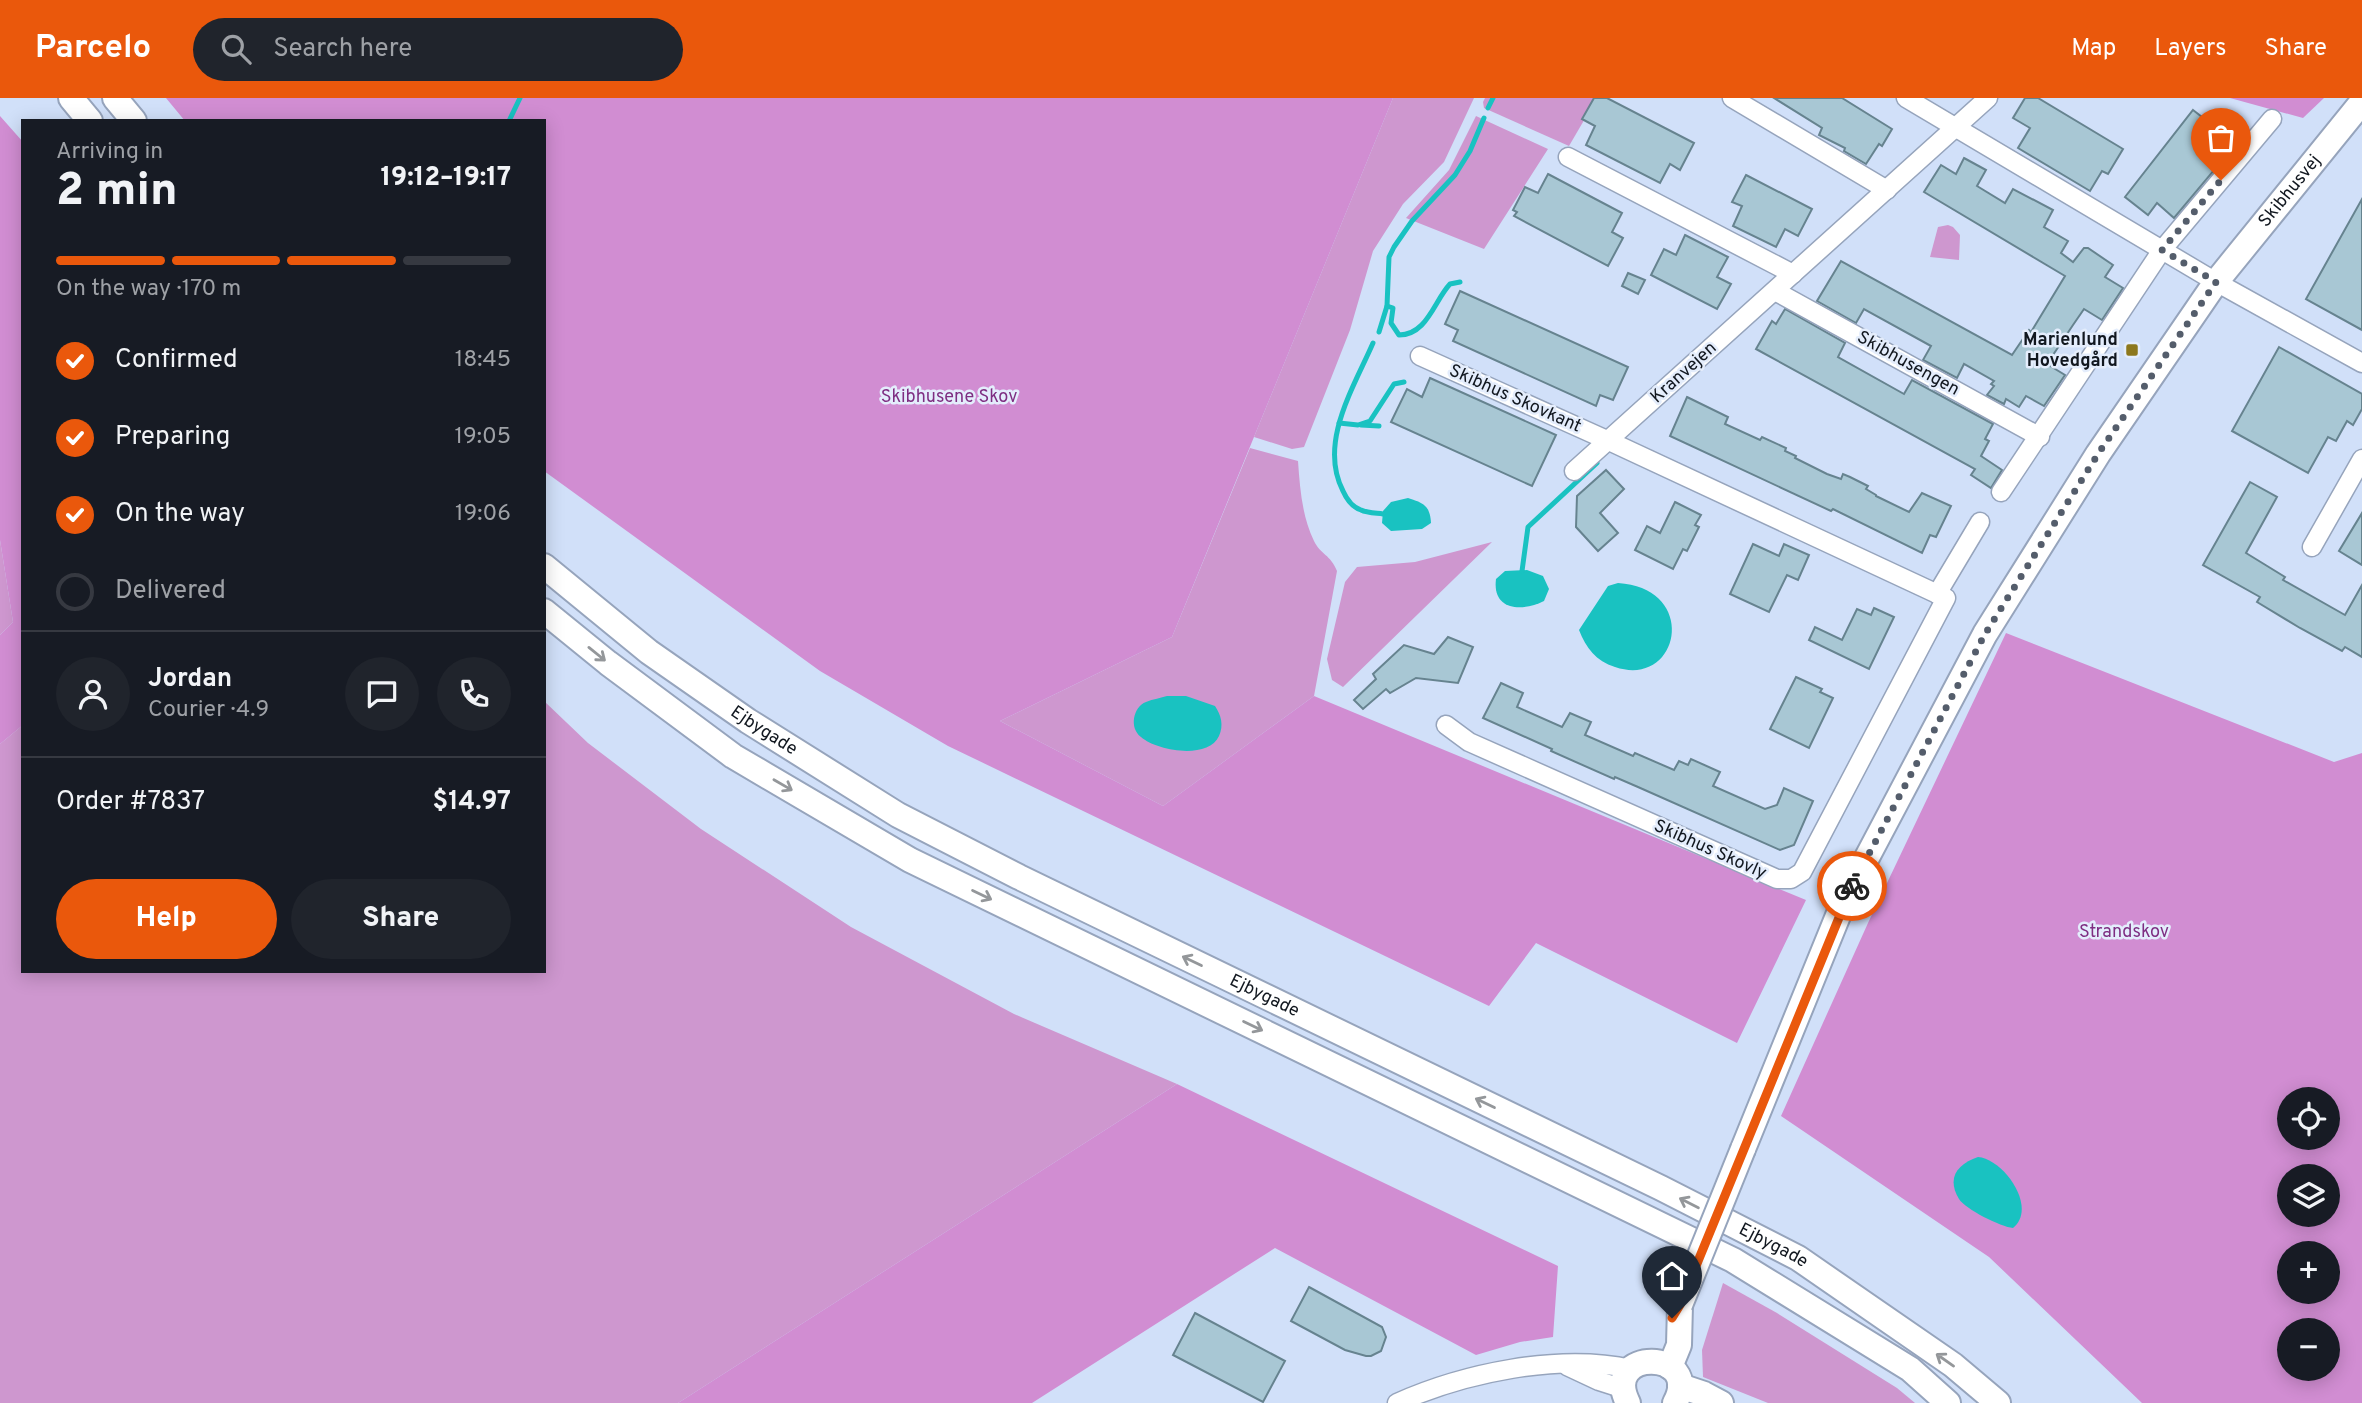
<!DOCTYPE html>
<meta charset="utf-8">
<style>
body{margin:0;font-family:Overpass,sans-serif;background:#20242c;color:#f1f3f6;height:100vh;display:flex;flex-direction:column;font-size:26px;white-space:nowrap}
*{box-sizing:border-box;margin:0}
p{font-size:23px;color:#9ea1a6}
.icon{flex:none;width:38px;height:38px;fill:none;stroke:currentColor;stroke-width:2;stroke-linecap:round;stroke-linejoin:round}
.map{position:relative;flex:1;overflow:hidden}
.drawer{position:absolute;left:21px;top:21px;width:525px;height:854px;display:flex;flex-direction:column;background:#171b24;border-radius:0px;box-shadow:0 4px 18px #0003}
.drawer>*{flex:none}
.buttons{position:absolute;left:2277px;top:989px;display:grid;gap:14px}
.buttons a{display:grid;place-items:center;width:63px;height:63px;border-radius:50%;background:#171b24;box-shadow:0 4px 18px #0003;font-size:35px}
.pin{position:absolute;display:grid;place-items:center;width:60px;height:60px;color:#fff;margin:-72px -30px;border-radius:50% 50% 50% 0;rotate:-45deg;box-shadow:0 0 7px #0007}
.pin .icon{rotate:45deg}
.courier{position:absolute;display:grid;place-items:center;width:70px;height:70px;margin:-35px;border:5px solid #ea580c;border-radius:50%;background:#fff;color:#222;box-shadow:0 2px 9px #0007}
.head em{font-style:normal;font-weight:800}
.head div{display:flex;flex-direction:column-reverse}
.head{display:flex;align-items:center;justify-content:space-between;height:119px;padding:0 35px}
h1{font-size:46px;font-weight:800;line-height:52px}
.bar{display:grid;grid-template-columns:repeat(4,1fr);gap:10px 7px;align-content:center;height:84px;padding:0 35px}
.bar i{height:9px;border-radius:5px;background:#363941}
.bar .current{background:#ea580c}
.bar p{grid-column:span 4}
.line{display:flex;align-items:center;gap:18px;padding:0 35px;border-top:2px solid #363941}
.line div{flex:1}
.round{display:grid;place-items:center;flex:none;width:74px;height:74px;border-radius:37px;background:#20242c}
ol{padding:0 35px;list-style:none}
li{display:flex;align-items:center;gap:21px;height:77px}
li p{margin-inline-start:auto}
li .icon{padding:7px;border-radius:50%;background:#ea580c;color:#fff;stroke-width:4}
li:last-child{color:#9ea1a6}
li i{width:38px;height:38px;border:4px solid #363941;border-radius:50%}
.cta{display:flex;gap:14px;margin-top:auto;padding:14px 35px}
.cta a{flex:1;height:80px;border-radius:42px;background:#ea580c;color:#fff;font-size:28px;font-weight:800;line-height:80px;text-align:center}
.cta a+a{background:#20242c;color:#f1f3f6}
header{display:flex;align-items:center;gap:42px;box-sizing:border-box;height:98px;padding:0 35px;background:#ea580c;color:#fff}
header strong{font-size:33px}
nav{display:flex;gap:38px;margin-inline-start:auto;font-size:24px}
.search{width:490px;height:63px;background:#20242c;display:flex;align-items:center;gap:18px;box-sizing:border-box;padding:0 24px;border-radius:38px;color:#9ea1a6;font-size:26px}
.map>svg:first-child{display:block}
</style>
<header>
<strong>Parcelo</strong>
<div class="search"><svg class="icon" aria-label="search" viewBox="0 0 24 24"><circle cx="10" cy="10" r="6"/><path d="M15 15l6 6"/></svg>Search here</div>
<nav><a>Map</a><a>Layers</a><a>Share</a></nav>
</header>
<div class="map">
<svg width="2362" height="1305" viewBox="0 0 2362 1305">
<rect width="100%" height="100%" fill="#d1e0f9"/>
<!-- green -->
<g fill="#ce97cf">
<polygon points="1393,0 1474,0 1444,64 1403,106 1373,153 1350,232 1304,349 1292,351 1254,339"/>
<polygon points="1485,0 1597,0 1569,48 1484,10 1483,4"/>
<polygon points="1476,18 1548,51 1484,151 1406,120 1449,72"/>
<polygon points="1948,127 1953,129 1960,137 1959,162 1930,159 1938,129"/>
<path d="M1250,350L1298,363C1300,391 1302,418 1314,443C1320,456 1331,457 1337,473L1314,598L1163,708L1000,623L1172,539Z"/>
<polygon points="0,442 13,524 0,537"/>
<polygon points="1492,444 1343,589 1332,582 1327,561 1345,484 1357,469 1415,464"/>
<polygon points="544,603 588,645 701,731 851,829 1014,916 1177,986 678,1305 0,1305 0,646 23,627 23,873 544,873"/>
<polygon points="1723,1185 1777,1215 1897,1290 1915,1305 1768,1305 1703,1279 1702,1252"/>
</g>
<!-- forest -->
<g fill="#d18dd2" fill-rule="evenodd">
<polygon points="166,0 1393,0 1172,539 1000,623 1163,708 1314,598 1806,802 1737,945 1536,845 1489,908 948,648 820,573 544,373 544,23 185,23"/>
<polygon points="2230,0 2324,0 2303,20"/>
<polygon points="0,18 23,44 23,627 0,646 0,537 13,524 0,442"/>
<path d="M2006,535L2334,664L2362,655V1305H2142L1989,1159L1781,1018L1868,825ZM2289,1001H2328V1040H2289ZM2289,1078H2328V1116H2289ZM2289,1155H2328V1194H2289ZM2289,1232H2328V1270H2289Z"/>
<polygon points="1177,986 1558,1168 1553,1239 1520,1244 1476,1257 1275,1150 1032,1305 678,1305"/>
</g>
<!-- water -->
<g fill="#19c2c1">
<path d="M1408,400C1424,405 1430,408 1431,425L1422,431L1391,433L1382,425L1383,413L1391,404Z"/>
<path d="M1527,472L1543,478L1549,491L1544,503C1522,514 1492,513 1496,481L1505,473Z"/>
<path d="M1618,485C1700,490 1680,591 1615,569C1596,563 1586,550 1579,532L1608,488Z"/>
<path d="M1167,598H1186L1215,608C1221,617 1224,627 1219,638C1208,662 1157,653 1141,639C1129,630 1133,609 1146,604C1153,601 1161,600 1167,598Z"/>
<path d="M1978,1059C2004,1061 2038,1110 2013,1130C2001,1129 1965,1111 1959,1101C1946,1079 1958,1066 1978,1059Z"/>
</g>
<g fill="none" stroke-linecap="round" stroke-linejoin="round">
<!-- stream -->
<g stroke="#19c2c1" stroke-width="5">
<polyline points="1488,10 1493,0"/>
<polyline points="509,23 520,0"/>
<path d="M1387,208L1393,210L1391,225L1399,237C1427,237 1434,203 1450,186L1460,184"/>
<polyline points="1379,234 1387,208 1389,159 1394,149 1412,123 1455,77 1470,53 1484,20"/>
<path d="M1373,245C1354,289 1318,345 1343,393C1347,402 1352,409 1361,412C1367,415 1376,415 1383,416"/>
<polyline points="1339,325 1358,327 1370,323 1394,286 1404,284"/>
<polyline points="1361,327 1379,328"/>
<polyline points="1522,473 1528,429 1597,365"/>
</g>
</g>
<!-- building -->
<g fill="#a8c7d4" stroke="#66838f" stroke-width="2">
<polygon points="1594,0 1607,0 1694,45 1680,72 1670,66 1660,85 1586,47 1595,28 1582,21"/>
<polygon points="1774,0 1842,0 1892,31 1882,48 1879,46 1866,66 1844,53 1845,50 1819,37 1822,30"/>
<polygon points="2025,0 2038,0 2123,51 2108,76 2102,73 2090,93 2018,50 2030,30 2013,20"/>
<polygon points="2193,12 2216,30 2210,37 2231,52 2174,120 2157,105 2148,117 2125,99"/>
<polygon points="1964,60 1986,72 1977,88 2005,105 2013,91 2053,112 2044,129 2068,143 2061,155 2073,164 2084,150 2088,150 2113,167 2105,179 2123,190 2102,222 2084,211 2073,227 2047,266 2065,277 2044,308 2026,298 2019,309 2006,301 2004,306 1987,297 1994,288 1991,286 1994,283 1964,266 1957,280 1923,262 1931,248 1864,211 1856,225 1817,203 1841,163 2012,257 2029,232 2031,234 2065,178 1924,94 1941,67 1956,76"/>
<polygon points="1548,76 1622,115 1612,134 1623,140 1608,168 1514,118 1517,114 1513,112 1525,89 1538,95"/>
<polygon points="1746,77 1812,111 1798,138 1785,131 1776,149 1733,128 1742,108 1732,104"/>
<polygon points="2362,101 2362,232 2306,201"/>
<polygon points="1685,137 1728,159 1717,179 1731,186 1717,211 1651,177 1664,151 1676,157"/>
<polygon points="1628,175 1645,182 1638,196 1622,188"/>
<polygon points="1460,193 1628,269 1613,302 1600,297 1596,308 1453,243 1458,232 1445,226"/>
<polygon points="1785,211 1845,245 1838,259 1904,296 1912,282 1993,326 1985,341 1989,343 1981,358 2002,372 1991,390 1971,377 1975,371 1756,251 1772,223 1776,226"/>
<polygon points="2279,249 2362,296 2362,311 2353,327 2347,323 2336,343 2328,339 2308,375 2232,333"/>
<polygon points="1430,280 1556,337 1532,388 1391,324 1407,291 1422,299"/>
<polygon points="1687,299 1728,319 1725,326 1760,342 1762,339 1786,350 1785,353 1796,358 1795,360 1827,376 1841,381 1843,376 1850,379 1868,388 1866,391 1876,397 1876,398 1909,414 1922,395 1951,408 1936,439 1930,437 1922,455 1833,411 1831,413 1670,338"/>
<polygon points="1606,372 1624,391 1600,415 1618,435 1598,453 1576,429 1577,398"/>
<polygon points="2250,384 2277,399 2246,455 2285,479 2283,482 2345,517 2362,487 2362,559 2345,549 2342,553 2300,530 2257,504 2260,499 2203,467"/>
<polygon points="1675,404 1701,417 1695,427 1699,429 1687,453 1683,451 1673,471 1635,452 1647,428 1660,435"/>
<polygon points="2362,415 2362,467 2339,453"/>
<polygon points="1753,446 1779,458 1784,446 1809,457 1798,482 1787,477 1769,514 1730,496"/>
<polygon points="1874,510 1894,519 1869,571 1809,542 1815,529 1842,542 1857,511 1871,517"/>
<polygon points="1448,539 1473,549 1458,585 1416,580 1390,595 1386,591 1363,611 1354,602 1376,581 1373,576 1404,547 1434,556"/>
<polygon points="1796,579 1822,591 1820,594 1833,600 1809,650 1770,631"/>
<polygon points="1501,585 1523,595 1517,609 1562,629 1570,615 1591,624 1585,637 1633,658 1635,655 1674,672 1679,663 1688,667 1691,661 1720,674 1713,688 1765,711 1777,707 1784,690 1813,703 1794,747 1780,752 1638,689 1615,679 1614,681 1551,653 1552,651 1483,620"/>
<polygon points="1309,1189 1382,1229 1386,1239 1381,1253 1371,1258 1366,1258 1345,1252 1291,1223"/>
<polygon points="1195,1215 1285,1263 1263,1304 1173,1257"/>
</g>
<g fill="none" stroke-linecap="round" stroke-linejoin="round">
<!-- street casing -->
<g stroke="#96a4bc" stroke-width="21">
<g id="street">
<polyline points="1732,0 1887,92"/>
<polyline points="1906,0 2216,184 2362,265"/>
<polyline points="1568,59 1793,176"/>
<polyline points="1775,193 2040,339"/>
<polyline points="1420,258 1609,343 1946,500 1802,774 1791,781 1777,781 1469,644 1446,627"/>
<polyline points="1574,373 1988,0"/>
<polyline points="2001,394 2162,152 2272,21"/>
<polyline points="2312,449 2362,361"/>
<polyline points="1937,496 1980,424"/>
<polyline points="1567,1268 1599,1283 1624,1291"/>
<path d="M1397,1305C1464,1275 1559,1255 1631,1271"/>
</g>
</g>
<!-- secondary casing -->
<g stroke="#96a4bc" stroke-width="28">
<g id="secondary">
<polyline points="71,0 90,23"/>
<polyline points="115,0 134,23"/>
<path id="s1" d="M544,468L649,554L748,623L898,717L1019,779L1661,1090L1798,1160L1953,1267L1998,1305"/>
<polyline points="544,513 608,565 733,658 910,762 1733,1162 1910,1271 1948,1305"/>
<path id="s2" d="M1743,1051L1844,803L1985,536L2098,356L2216,184L2362,4"/>
<polyline points="1670,1269 1679,1247 1680,1207"/>
<polyline points="1680,1288 1704,1296 1721,1305"/>
<path d="M1628,1305C1600,1249 1704,1251 1675,1305"/>
</g>
</g>
<!-- street -->
<use href="#street" stroke="#fff" stroke-width="18"/>
<!-- secondary -->
<use href="#secondary" stroke="#fff" stroke-width="24"/>
<!-- secondary-bridge casing -->
<g stroke="#96a4bc" stroke-width="28" stroke-linecap="butt">
<polyline id="secondary-bridge" points="1680,1207 1743,1051"/>
</g>
<!-- secondary-bridge -->
<use href="#secondary-bridge" stroke="#fff" stroke-width="24"/>
</g>
<!-- one-way arrows -->
<defs><path id="oneway-shaft" d="M-6 0H5M1.5-3L5.5 0L1.5 3" fill="none" stroke-width="1.6" stroke-linecap="round" stroke-linejoin="round" transform="scale(1.75)"/></defs>
<g stroke="#94979a">
<use href="#oneway-shaft" transform="translate(597 556) rotate(39)"/>
<use href="#oneway-shaft" transform="translate(783 687) rotate(30)"/>
<use href="#oneway-shaft" transform="translate(982 797) rotate(26)"/>
<use href="#oneway-shaft" transform="translate(1192 863) rotate(-154)"/>
<use href="#oneway-shaft" transform="translate(1253 928) rotate(26)"/>
<use href="#oneway-shaft" transform="translate(1485 1005) rotate(-154)"/>
<use href="#oneway-shaft" transform="translate(1689 1105) rotate(-153)"/>
<use href="#oneway-shaft" transform="translate(1945 1262) rotate(-145)"/>
</g>
<g fill="none" stroke-linecap="round" stroke-linejoin="round">
<!-- done -->
<polyline stroke="#545d6b" stroke-width="7" stroke-dasharray="0 12.6" points="1852,788 1985,536 2098,356 2216,184 2162,152 2221,82"/>
<!-- route -->
<polyline stroke="#ea580c" stroke-width="9" points="1672,1220 1680,1207 1852,788"/>
</g>
<!-- markers -->
<rect fill="#8d781d" stroke="#e4edfc" stroke-width="2.5" x="2125" y="245" width="14" height="14" rx="3.5"/>
<g text-anchor="middle" dominant-baseline="central" stroke-width="5" stroke-linejoin="round" paint-order="stroke">
<!-- street labels -->
<g font-size="18" fill="#11171f" stroke="#e4edfc">
<text stroke="none"><textPath href="#s2" startOffset="1108">Skibhusvej</textPath></text>
<text transform="translate(1908 266) rotate(29)">Skibhusengen</text>
<text transform="translate(1684 275) rotate(-42)">Kranvejen</text>
<text transform="translate(1515 301) rotate(24)">Skibhus Skovkant</text>
<text stroke="none"><textPath href="#s1" startOffset="275">Ejbygade</textPath></text>
<text transform="translate(1710 752) rotate(24)">Skibhus Skovly</text>
<text stroke="none"><textPath href="#s1" startOffset="842">Ejbygade</textPath></text>
<text stroke="none"><textPath href="#s1" startOffset="1409">Ejbygade</textPath></text>
</g>
<!-- poi labels -->
<g font-size="18" font-weight="bold" fill="#11171f" stroke="#e4edfc" text-anchor="end">
<text x="2118" y="242">Marienlund<tspan x="2118" dy="21">Hovedgård</tspan></text>
</g>
<!-- park labels -->
<g font-size="18" fill="#7e2e82" stroke="#e4edfc">
<text x="949" y="299">Skibhusene Skov</text>
<text x="2124" y="834">Strandskov</text>
</g>
</g>
</svg>
<div class="buttons">
<a><svg class="icon" aria-label="locate" viewBox="0 0 24 24"><circle cx="12" cy="12" r="6"/><path d="M12 2v4M12 18v4M2 12h4M18 12h4"/></svg></a>
<a><svg class="icon" aria-label="layers" viewBox="0 0 24 24"><path d="M12 4l9 5-9 5-9-5zM3 14l9 5 9-5"/></svg></a>
<a>+</a>
<a>−</a>
</div>
<div class="pin" style="left:2221px;top:82px;background:#ea580c"><svg class="icon" aria-label="bag" viewBox="0 0 24 24"><path d="M5 8h14l-1 12H6zM9 8a3 3 0 0 1 6 0"/></svg></div>
<div class="pin" style="left:1672px;top:1220px;background:#1f2937"><svg class="icon" aria-label="home" viewBox="0 0 24 24"><path d="M3 11l9-7 9 7M6 9v11h12V9"/></svg></div>
<div class="courier" style="left:1852px;top:788px"><svg class="icon" aria-label="bike" viewBox="0 0 24 24"><circle cx="6" cy="16" r="4"/><circle cx="18" cy="16" r="4"/><path d="M6 16l4-8h5l3 8M10 8l3 8H6M13 5h3"/></svg></div>
<section class="drawer">
<div class="head"><div><h1>2 min</h1><p>Arriving in</p></div><em>19:12–19:17</em></div>
<div class="bar"><i class="current"></i><i class="current"></i><i class="current"></i><i></i><p>On the way · 170 m</p></div>
<ol>
<li><svg class="icon" aria-label="check" viewBox="0 0 24 24"><path d="M5 12l5 5 9-10"/></svg>Confirmed<p>18:45</p></li>
<li><svg class="icon" aria-label="check" viewBox="0 0 24 24"><path d="M5 12l5 5 9-10"/></svg>Preparing<p>19:05</p></li>
<li><svg class="icon" aria-label="check" viewBox="0 0 24 24"><path d="M5 12l5 5 9-10"/></svg>On the way<p>19:06</p></li>
<li><i></i>Delivered</li>
</ol>
<div class="line" style="height:126px"><a class="round"><svg class="icon" aria-label="person" viewBox="0 0 24 24"><circle cx="12" cy="8" r="4"/><path d="M4 21q1-7 8-7t8 7"/></svg></a><div><b>Jordan</b><p>Courier · 4.9</p></div><a class="round"><svg class="icon" aria-label="chat" viewBox="0 0 24 24"><path d="M4 5h16v11H9l-5 4z"/></svg></a><a class="round"><svg class="icon" aria-label="phone" viewBox="0 0 24 24"><path d="M5 4h4l2 5-3 2q2 4 5 5l2-3 5 2v4C11 20 4 13 5 4z"/></svg></a></div>
<div class="line" style="height:91px"><div>Order #7837</div><b>$14.97</b></div>
<div class="cta"><a>Help</a><a>Share</a></div>
</section>
</div>
